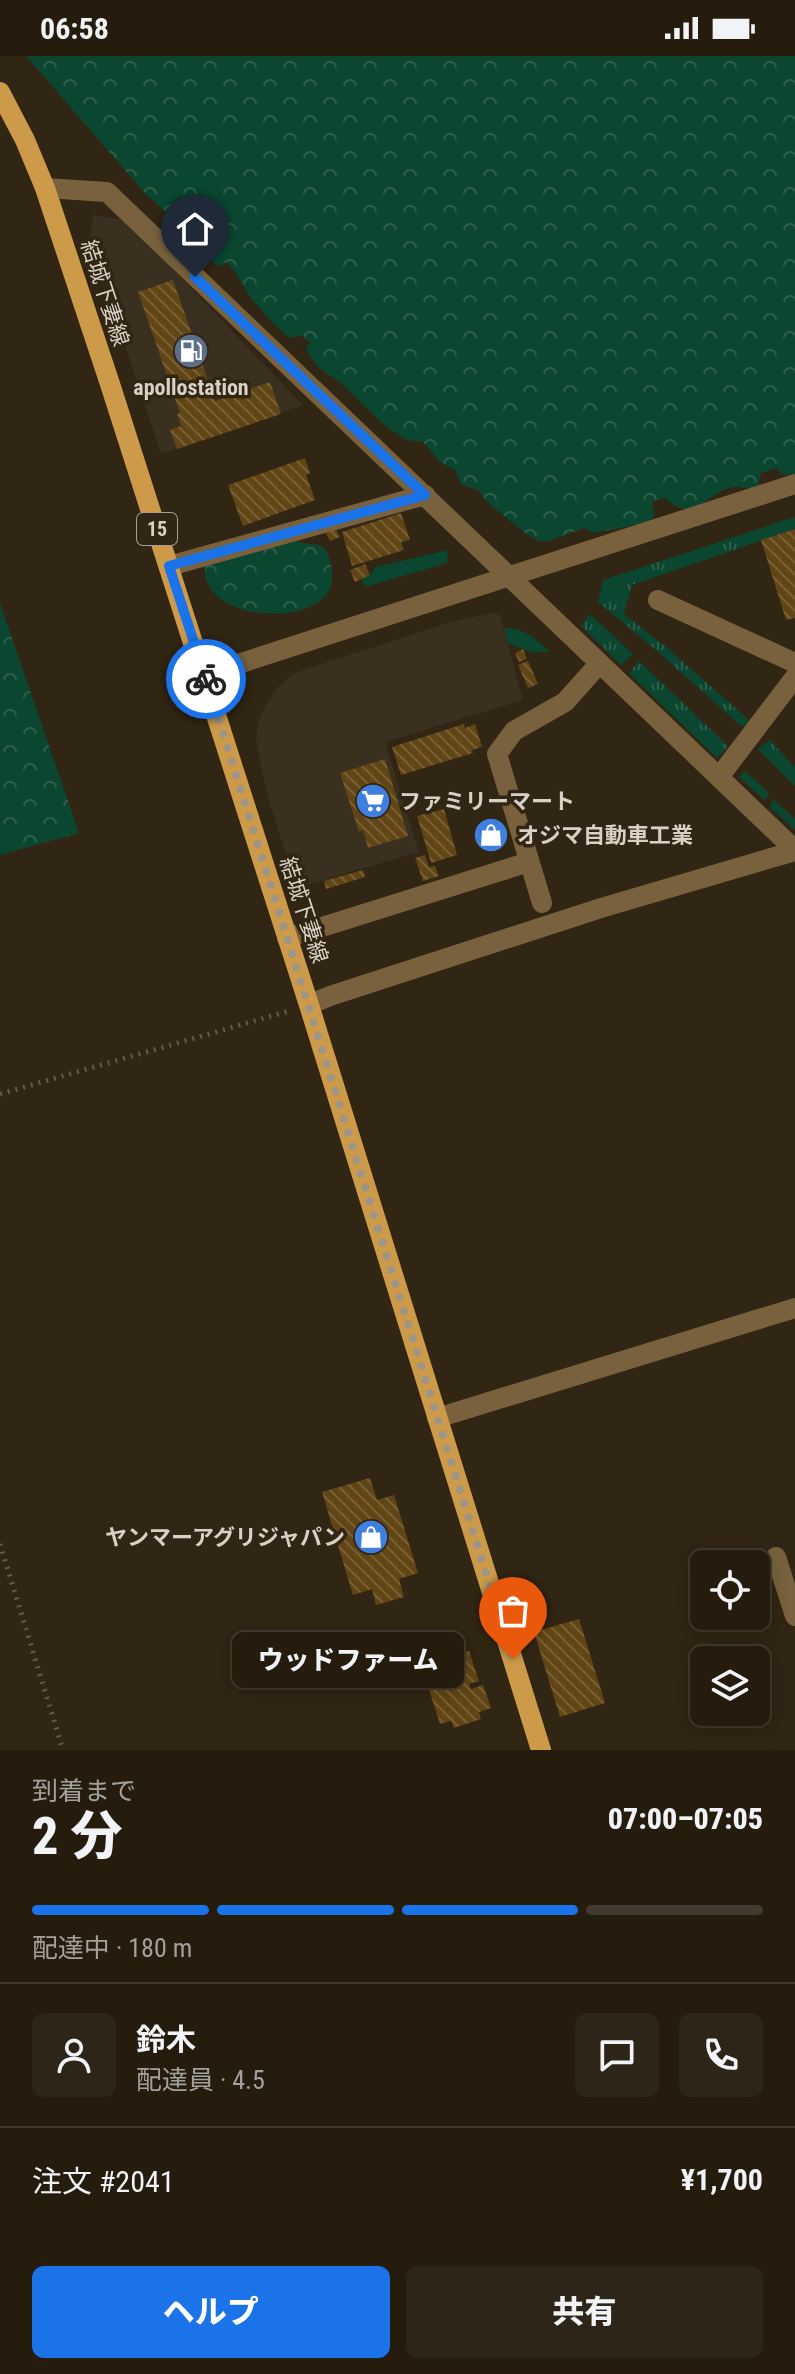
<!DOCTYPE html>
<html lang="ja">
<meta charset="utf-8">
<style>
body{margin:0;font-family:"Roboto Condensed","Noto Sans JP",sans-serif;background:#2d2517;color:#f1f3f6;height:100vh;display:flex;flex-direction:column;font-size:30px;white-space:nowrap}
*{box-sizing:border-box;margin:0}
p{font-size:26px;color:#a3a19e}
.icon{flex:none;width:44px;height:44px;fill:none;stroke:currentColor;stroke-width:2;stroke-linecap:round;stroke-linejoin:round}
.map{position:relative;height:1694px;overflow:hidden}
.sheet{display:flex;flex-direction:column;background:#251c0e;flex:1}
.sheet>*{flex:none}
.buttons{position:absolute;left:690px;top:1494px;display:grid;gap:16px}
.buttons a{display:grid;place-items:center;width:80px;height:80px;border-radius:12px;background:#251c0e;box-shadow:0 4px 20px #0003,0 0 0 2px #423a2e;font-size:40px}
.pin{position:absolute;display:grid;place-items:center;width:68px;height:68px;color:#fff;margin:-82px -34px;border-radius:50% 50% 50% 0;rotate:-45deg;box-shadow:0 0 8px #0007}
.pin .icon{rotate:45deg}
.courier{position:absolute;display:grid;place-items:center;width:80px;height:80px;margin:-40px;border:6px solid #1a73e8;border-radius:50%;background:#fff;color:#222;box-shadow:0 2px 10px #0007}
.bubble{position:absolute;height:56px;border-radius:12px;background:#251c0e;box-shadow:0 4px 20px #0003,0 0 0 2px #423a2e;font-size:26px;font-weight:800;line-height:56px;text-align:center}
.head em{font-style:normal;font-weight:800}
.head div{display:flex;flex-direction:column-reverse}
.head{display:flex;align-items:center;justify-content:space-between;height:136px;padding:0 32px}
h1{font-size:52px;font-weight:800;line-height:60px}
.bar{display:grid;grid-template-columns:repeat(4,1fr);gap:12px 8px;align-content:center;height:96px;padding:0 32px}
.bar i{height:10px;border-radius:6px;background:#423a2e}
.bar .active{background:#1a73e8}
.bar p{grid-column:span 4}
.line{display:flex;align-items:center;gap:20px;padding:0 32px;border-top:2px solid #423a2e}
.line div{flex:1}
.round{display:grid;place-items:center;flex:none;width:84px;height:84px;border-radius:12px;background:#2d2517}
.cta{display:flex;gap:16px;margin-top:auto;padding:16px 32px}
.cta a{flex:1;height:92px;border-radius:12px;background:#1a73e8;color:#fff;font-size:32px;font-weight:800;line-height:92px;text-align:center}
.cta a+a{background:#2d2517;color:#f1f3f6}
.status{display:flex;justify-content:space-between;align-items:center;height:56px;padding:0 40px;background:#251c0e;direction:ltr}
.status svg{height:22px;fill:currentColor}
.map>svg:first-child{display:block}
</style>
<div class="status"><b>06:58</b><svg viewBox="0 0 49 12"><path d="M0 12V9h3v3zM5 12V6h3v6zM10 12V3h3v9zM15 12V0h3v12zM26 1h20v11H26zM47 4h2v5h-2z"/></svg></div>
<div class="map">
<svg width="795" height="1694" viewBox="0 0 795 1694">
<defs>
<pattern id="grass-tufts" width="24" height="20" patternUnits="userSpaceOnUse" patternTransform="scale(2)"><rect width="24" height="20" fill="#0a4630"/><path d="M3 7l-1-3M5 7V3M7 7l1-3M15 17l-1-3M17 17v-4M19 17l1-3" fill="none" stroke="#2d604c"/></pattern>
<pattern id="forest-crowns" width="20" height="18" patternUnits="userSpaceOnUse" patternTransform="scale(2)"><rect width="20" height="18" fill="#0a4630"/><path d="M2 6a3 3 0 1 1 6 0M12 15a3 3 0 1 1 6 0" fill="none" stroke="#2d604c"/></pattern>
<pattern id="building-back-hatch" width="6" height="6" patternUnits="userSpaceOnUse" patternTransform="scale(2)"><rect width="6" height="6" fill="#624514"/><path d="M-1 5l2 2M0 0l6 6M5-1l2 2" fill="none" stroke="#785f35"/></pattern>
</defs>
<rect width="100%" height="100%" fill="#312513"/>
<!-- commercial -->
<g fill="#393020">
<polygon points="93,159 126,164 303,349 161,398 90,184"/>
<polygon points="493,557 500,559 523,644 385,686 419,796 296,832 267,738 256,686 258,667 265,650 278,631 292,618 306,613 454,565"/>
</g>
<!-- grass -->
<g fill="url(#grass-tufts)">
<polygon points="795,461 795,473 632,529 624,558 665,590 750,665 742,671 656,594 598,546 603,524"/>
<polygon points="590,558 633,598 621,609 581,570"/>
<polygon points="639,605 728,690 717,702 629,617"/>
<polygon points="770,684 795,711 795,730 758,693"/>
<polygon points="745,715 770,738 764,744 739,721"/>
<polygon points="774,744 795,763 795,774 769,750"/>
</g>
<!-- forest -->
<g fill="url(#forest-crowns)">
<path d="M26,0H795V418L782,419L777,412L761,417L758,432C748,434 737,428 726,433C703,442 693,468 665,442L652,445L654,459L651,466L593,477L584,472L549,485H538L525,477L487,446L478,434L461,428L455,414L440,406L423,386L406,384L382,367L342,328L318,311L306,293L310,287L302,279L290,282C277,272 263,257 253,244C243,231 238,218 227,206L218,210L211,204L202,184L170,160L144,136Z"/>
<path d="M295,485C319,492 326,481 332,514C342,575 199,571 205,510Z"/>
<polygon points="0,547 79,777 0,799"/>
</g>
<!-- garden -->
<g fill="#0a4630">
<polygon points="448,494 447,507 366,531 361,523 370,519 376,511"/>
<path d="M504,572C523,571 536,583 550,596L533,597L508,587Z"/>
</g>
<!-- building -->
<g fill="url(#building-back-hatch)">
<polygon points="173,224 215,345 270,326 281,358 177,393 170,374 181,370 177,358 180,357 138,236"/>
<polygon points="305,402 310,417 306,419 315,444 243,470 228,429"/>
<polygon points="401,457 410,484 401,486 404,494 352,510 342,476"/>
<polygon points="336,473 340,481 330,485 326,477"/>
<polygon points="795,473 795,562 786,564 761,484"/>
<polygon points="365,508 370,519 355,526 350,514"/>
<polygon points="523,593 527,603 519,606 515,597"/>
<polygon points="528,605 538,628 528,632 518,609"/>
<polygon points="464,668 465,672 475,668 482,691 472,694 473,697 401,719 392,691"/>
<polygon points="385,703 408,780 368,792 363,774 359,776 340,717"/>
<polygon points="444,753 457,799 431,807 417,760"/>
<polygon points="425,799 429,811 435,810 439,820 423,825 415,802"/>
<polygon points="363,814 365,821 326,833 324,825"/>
<polygon points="370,1422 377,1444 394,1439 418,1517 399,1523 404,1541 376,1549 372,1533 353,1539 322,1436"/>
<polygon points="579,1563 605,1647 560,1661 534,1576"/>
<polygon points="469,1595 479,1625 469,1628 471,1633 483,1629 491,1652 479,1656 481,1663 454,1672 451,1665 440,1668 421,1609 425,1608 424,1603 447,1596 449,1601"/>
</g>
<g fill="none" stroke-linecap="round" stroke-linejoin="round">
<!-- path -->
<g stroke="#655a4a" stroke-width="5" stroke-dasharray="2 6" stroke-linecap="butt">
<polyline points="0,1038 289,955"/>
<polyline points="0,1488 63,1694"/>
</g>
<!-- minor -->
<g stroke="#79613d" stroke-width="20">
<polyline points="45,132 107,136 795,794"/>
<polyline points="169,510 425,439"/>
<polyline points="658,544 795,607"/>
<polyline points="204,619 795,428"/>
<polyline points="719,721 795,621"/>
<polyline points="542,847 497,698 514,675 565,646 599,608"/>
<polyline points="287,882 529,806"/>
<polyline points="309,949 330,940 601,852 795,795"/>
<polyline points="437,1362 795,1252"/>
<polyline points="776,1501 795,1560"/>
</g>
<!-- major -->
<polyline stroke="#cc9a49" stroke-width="20" points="0,36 25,84 45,132 110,328 309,949 541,1694"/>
</g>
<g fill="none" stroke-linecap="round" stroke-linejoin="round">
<!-- done -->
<polyline stroke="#9e9587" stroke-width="8" stroke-dasharray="0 14.4" points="206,623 513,1603"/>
<!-- route -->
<polyline stroke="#1a73e8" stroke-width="10" points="195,221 425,439 169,510 206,623"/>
</g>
<!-- icons -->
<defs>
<g id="fuel-disc" transform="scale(1.8)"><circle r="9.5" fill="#5c6f8a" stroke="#312513"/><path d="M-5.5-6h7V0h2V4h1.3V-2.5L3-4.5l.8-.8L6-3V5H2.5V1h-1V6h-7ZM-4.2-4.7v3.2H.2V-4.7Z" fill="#fff"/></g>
<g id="supermarket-disc" transform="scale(1.8)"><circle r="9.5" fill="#3f7fe0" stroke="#312513"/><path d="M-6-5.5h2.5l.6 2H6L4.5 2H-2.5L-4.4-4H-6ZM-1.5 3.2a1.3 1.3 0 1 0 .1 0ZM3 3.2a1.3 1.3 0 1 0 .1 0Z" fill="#fff"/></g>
<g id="shop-disc" transform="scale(1.8)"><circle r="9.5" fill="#3f7fe0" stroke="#312513"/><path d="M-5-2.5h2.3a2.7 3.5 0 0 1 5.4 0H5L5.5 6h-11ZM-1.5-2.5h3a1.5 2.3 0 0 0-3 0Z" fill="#fff"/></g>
</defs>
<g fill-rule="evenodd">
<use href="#fuel-disc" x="191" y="295"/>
<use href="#supermarket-disc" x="373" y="745"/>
<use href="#shop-disc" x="491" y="779"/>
<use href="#shop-disc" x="371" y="1481"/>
</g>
<g text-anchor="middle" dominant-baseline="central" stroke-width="7" stroke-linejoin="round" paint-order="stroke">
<!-- shield labels -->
<rect fill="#312513" stroke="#a79d90" stroke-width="2" x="137" y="457" width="40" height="32" rx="6"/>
<g font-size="20" font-weight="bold" fill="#d9d1c6">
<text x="157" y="473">15</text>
</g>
<!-- street labels -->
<g font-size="22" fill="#d9d1c6" stroke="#312513">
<text transform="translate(105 237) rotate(72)">結城下妻線</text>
<text transform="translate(304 854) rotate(72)">結城下妻線</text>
</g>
<!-- poi labels -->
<g font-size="22" font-weight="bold" fill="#d9d1c6" stroke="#312513" text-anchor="start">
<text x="191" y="331" text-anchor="middle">apollostation</text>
<text x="399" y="745">ファミリーマート</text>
<text x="517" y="779">オジマ自動車工業</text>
<text x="345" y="1481" text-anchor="end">ヤンマーアグリジャパン</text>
</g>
</g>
</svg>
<div class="buttons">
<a><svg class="icon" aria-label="locate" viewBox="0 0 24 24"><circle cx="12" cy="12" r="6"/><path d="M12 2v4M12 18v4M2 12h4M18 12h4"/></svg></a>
<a><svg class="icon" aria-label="layers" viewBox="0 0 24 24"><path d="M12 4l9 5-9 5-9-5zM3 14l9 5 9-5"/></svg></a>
</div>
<div class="pin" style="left:513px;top:1603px;background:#ea580c"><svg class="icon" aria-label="bag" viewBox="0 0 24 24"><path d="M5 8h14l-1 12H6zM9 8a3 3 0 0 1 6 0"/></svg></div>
<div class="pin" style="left:195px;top:221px;background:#1f2937"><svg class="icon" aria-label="home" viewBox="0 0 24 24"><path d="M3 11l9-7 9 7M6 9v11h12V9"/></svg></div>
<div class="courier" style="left:206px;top:623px"><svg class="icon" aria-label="bike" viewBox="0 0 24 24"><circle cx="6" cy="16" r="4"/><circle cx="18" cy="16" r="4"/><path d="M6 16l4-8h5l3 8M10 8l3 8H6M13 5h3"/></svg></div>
<div class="bubble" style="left:232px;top:1576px;width:232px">ウッドファーム</div>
</div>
<section class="sheet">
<div class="head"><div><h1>2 分</h1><p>到着まで</p></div><em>07:00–07:05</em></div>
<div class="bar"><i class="active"></i><i class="active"></i><i class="active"></i><i></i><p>配達中 · 180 m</p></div>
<div class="line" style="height:144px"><a class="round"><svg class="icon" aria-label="person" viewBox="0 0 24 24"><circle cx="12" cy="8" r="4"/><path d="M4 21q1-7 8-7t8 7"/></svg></a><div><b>鈴木</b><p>配達員 · 4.5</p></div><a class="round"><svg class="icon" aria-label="chat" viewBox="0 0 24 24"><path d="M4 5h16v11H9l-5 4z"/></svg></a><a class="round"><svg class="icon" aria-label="phone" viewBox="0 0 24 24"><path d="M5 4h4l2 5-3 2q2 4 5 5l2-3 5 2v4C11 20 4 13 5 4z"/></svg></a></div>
<div class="line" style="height:104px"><div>注文 #2041</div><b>¥1,700</b></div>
<div class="cta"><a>ヘルプ</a><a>共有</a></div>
</section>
